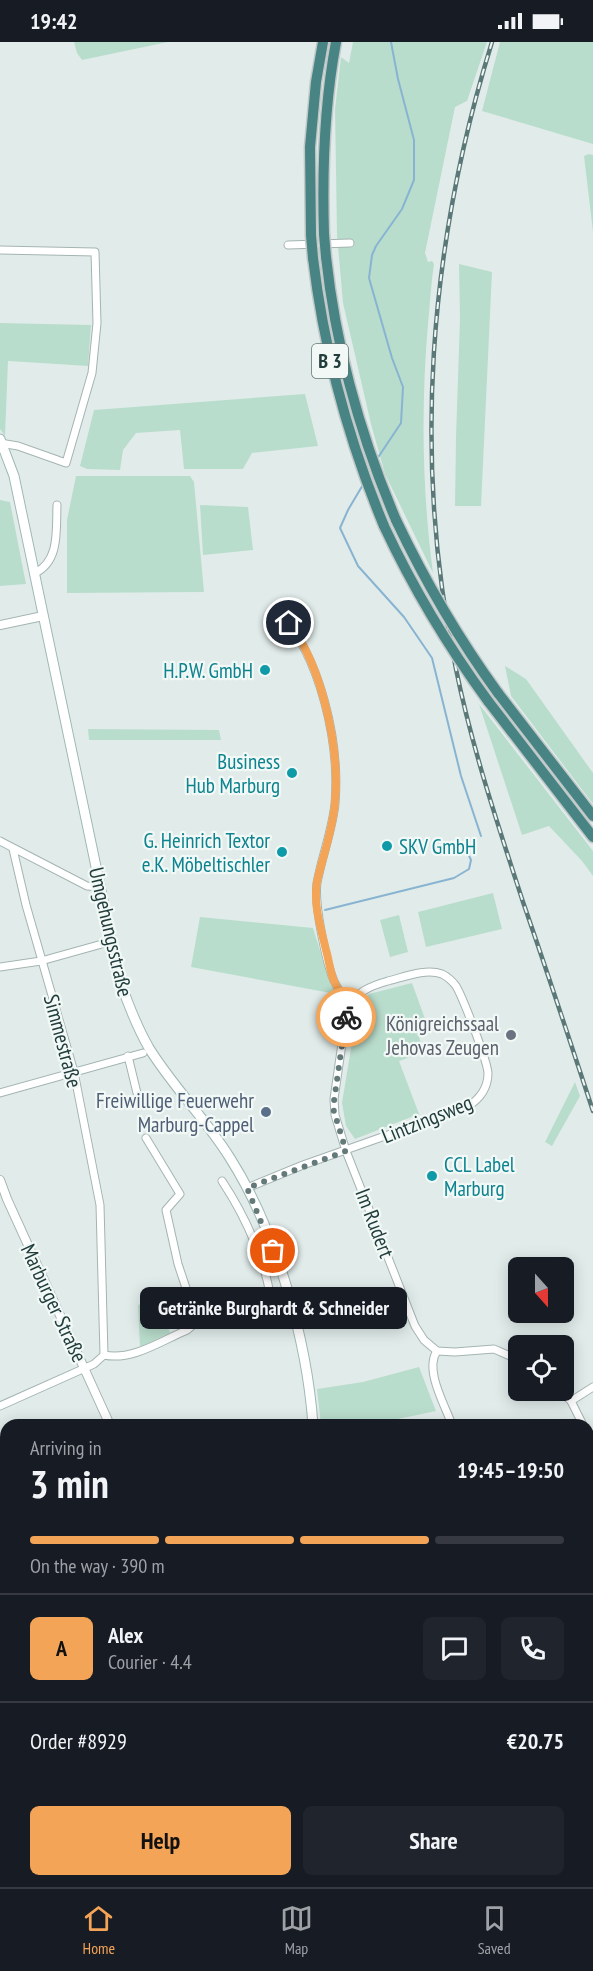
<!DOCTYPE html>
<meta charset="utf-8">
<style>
body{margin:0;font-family:"PT Sans Narrow",sans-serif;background:#20242c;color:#f1f3f6;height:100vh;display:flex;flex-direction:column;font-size:22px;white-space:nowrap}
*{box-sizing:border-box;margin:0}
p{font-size:20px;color:#9ea1a6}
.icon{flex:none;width:33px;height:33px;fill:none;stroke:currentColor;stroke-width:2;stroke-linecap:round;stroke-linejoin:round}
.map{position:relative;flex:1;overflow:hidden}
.drawer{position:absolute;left:0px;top:1377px;width:594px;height:468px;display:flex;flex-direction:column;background:#171b24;border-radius:18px 18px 0 0;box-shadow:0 3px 15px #0003}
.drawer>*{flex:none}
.needle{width:39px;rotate:159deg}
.tools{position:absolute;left:508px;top:1215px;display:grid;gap:12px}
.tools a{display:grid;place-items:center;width:66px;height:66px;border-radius:9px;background:#171b24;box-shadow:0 3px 15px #0003;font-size:30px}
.pin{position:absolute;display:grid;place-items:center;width:51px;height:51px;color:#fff;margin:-26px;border:3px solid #fff;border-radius:50%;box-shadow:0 2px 6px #0007}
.courier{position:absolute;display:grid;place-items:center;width:60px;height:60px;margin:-30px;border:4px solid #f3a457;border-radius:50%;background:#fff;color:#222;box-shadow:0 2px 8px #0007}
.bubble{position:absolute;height:42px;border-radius:9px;background:#171b24;box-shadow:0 3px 15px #0003;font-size:20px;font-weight:800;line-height:42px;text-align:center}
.overview em{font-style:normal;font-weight:800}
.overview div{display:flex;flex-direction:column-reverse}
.overview{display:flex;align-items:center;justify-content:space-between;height:102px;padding:0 30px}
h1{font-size:39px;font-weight:800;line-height:45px}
.bar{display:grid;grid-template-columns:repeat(4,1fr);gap:9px 6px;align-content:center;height:72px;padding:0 30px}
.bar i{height:8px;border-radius:4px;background:#363941}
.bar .current{background:#f3a457}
.bar p{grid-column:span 4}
.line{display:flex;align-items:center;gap:15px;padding:0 30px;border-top:2px solid #363941}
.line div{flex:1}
.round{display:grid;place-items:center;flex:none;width:63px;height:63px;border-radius:9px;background:#20242c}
.primary-button{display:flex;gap:12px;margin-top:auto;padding:12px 30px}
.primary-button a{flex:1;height:69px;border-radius:9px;background:#f3a457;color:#111;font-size:24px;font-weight:800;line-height:69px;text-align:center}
.primary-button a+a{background:#20242c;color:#f1f3f6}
.status{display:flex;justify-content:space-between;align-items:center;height:42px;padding:0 30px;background:#171b24;direction:ltr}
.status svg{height:16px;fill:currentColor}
.menu{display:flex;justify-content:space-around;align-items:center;height:84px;border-top:2px solid #363941;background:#171b24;font-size:16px;color:#9ea1a6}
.menu a{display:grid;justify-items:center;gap:3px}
.menu .current{color:#f3a457}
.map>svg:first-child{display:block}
</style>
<div class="status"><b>19:42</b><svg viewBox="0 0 49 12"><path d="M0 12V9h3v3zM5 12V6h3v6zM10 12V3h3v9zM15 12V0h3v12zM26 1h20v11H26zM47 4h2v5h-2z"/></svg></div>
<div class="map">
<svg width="593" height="1845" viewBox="0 0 593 1845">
<rect width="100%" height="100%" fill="#e1ecea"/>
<!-- green -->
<g fill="#b9ddcc">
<polygon points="74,0 168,0 82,18 77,11"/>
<path d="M353,0H487L467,59L455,65L425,211L428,220L432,219L434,222C431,241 430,262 428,282C421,364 422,448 433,531L385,432L371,382L343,261L337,193L335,67L341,15L349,21Z"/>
<polygon points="500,0 593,0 593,102 482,69"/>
<polygon points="589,112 593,113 593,190 584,114"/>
<polygon points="459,222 492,230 481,464 455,464 456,395 460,276"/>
<polygon points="0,281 91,283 88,324 8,319 5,394 0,387"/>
<polygon points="305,352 318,404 252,411 243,427 184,427 180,388 136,391 123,408 120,428 87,427 80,424 94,368"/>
<polygon points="76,434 190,434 194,440 204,550 67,551 67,478"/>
<polygon points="0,458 10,460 26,542 0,544"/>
<polygon points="200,463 248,465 253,508 203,513"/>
<polygon points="505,624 526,637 593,731 593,762 511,654"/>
<polygon points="479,662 593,809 593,834 582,819 549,784 522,793"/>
<polygon points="88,687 219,688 221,698 89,698"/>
<polygon points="493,851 502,887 426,905 418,870"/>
<polygon points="399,873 408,910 390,915 380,878"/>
<polygon points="200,875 313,886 331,944 336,952 191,925"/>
<polygon points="412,941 428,985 417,989 424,1010 399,1019 419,1072 355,1097 346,1084 342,1061 358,964 369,952"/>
<polygon points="575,1040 580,1054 552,1104 545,1100"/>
<polygon points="157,1255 170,1291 140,1305 138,1263"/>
<polygon points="419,1325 436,1369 369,1383 321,1383 317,1347 363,1340"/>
</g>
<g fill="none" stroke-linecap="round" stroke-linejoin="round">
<!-- stream -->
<g stroke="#88b4d2" stroke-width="2">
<polyline points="377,417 401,381 403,345 392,316 369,236 372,213 376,204 402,167 414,138 414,98 398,37 391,0"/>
<polyline points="364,441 348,468 340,486 358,524 404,575 432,616 461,734 481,794"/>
<polyline points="325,868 454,836 469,827 471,818 463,801"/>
</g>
<!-- minor casing -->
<g stroke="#a4b4b2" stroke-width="9">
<g id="minor">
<polyline points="288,203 350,201"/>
<polyline points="0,208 95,210 97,281 92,331 66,421 18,404 0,401"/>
<path d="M35,531C60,519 56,488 57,463"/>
<path d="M279,570C321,615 340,701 335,762C332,789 322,814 317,841C314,862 326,920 334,939C338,948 343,955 350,961"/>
<polyline points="0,799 87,844 100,845"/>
<polyline points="0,925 41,919 102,902"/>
<polyline points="128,1014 137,1051"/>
<polyline points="0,1051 143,1011"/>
<path d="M222,1139C246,1175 271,1229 272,1273C279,1280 286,1279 296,1279"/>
<path d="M247,1146L303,1123L467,1065C480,1057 488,1047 488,1031C487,1018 463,956 456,944C453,940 448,935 442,932C426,926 404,935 388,939C370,944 356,950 347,967L334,1057L335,1073L346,1109L415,1284L424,1298L437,1309L455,1310L494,1307L519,1318"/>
<polyline points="330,1270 402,1253"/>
<path d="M437,1309C424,1328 445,1363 452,1383"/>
<path d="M104,1313C132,1319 161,1299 187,1288L193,1283L196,1276L178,1222L166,1168L180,1152L146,1096"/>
<polyline points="559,1348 571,1359 583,1383"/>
<polyline points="571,1359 593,1345"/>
<polyline points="0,1364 94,1322 104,1313 100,1163 74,1030 26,863 13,807"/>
<polyline points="588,1395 593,1408"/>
<polyline points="0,1428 6,1425"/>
<polyline points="588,1463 593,1458"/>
<polyline points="0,1586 6,1583"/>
<polyline points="0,1779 6,1779"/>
<polyline points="86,1839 97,1845"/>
<polyline points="253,1839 254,1845"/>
<polyline points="568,1839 572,1845"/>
</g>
</g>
<!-- tertiary casing -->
<g stroke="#a4b4b2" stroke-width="10">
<g id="tertiary">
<polyline points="0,583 43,574"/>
<path d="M0,1138L7,1157C41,1233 76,1308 110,1383"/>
</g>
</g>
<!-- secondary casing -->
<g stroke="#9fb8b5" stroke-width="11">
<g id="secondary">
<path d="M0,397L14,434L120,939C128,962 137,985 149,1006C173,1045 206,1077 230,1116C276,1188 307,1298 313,1383"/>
<polyline points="588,1590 593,1589"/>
<polyline points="0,1711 6,1711"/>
<polyline points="325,1839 327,1845"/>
</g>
</g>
<!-- trunk casing -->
<g stroke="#c1c9c8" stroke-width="13">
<g id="trunk">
<path d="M324,192C322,127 324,64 336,0"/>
<polyline points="311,193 310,105 316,40 323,0"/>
<path d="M326,215C336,307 360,393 396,478"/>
<path d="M313,216C324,309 348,397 384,484"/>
<polyline points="498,651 593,774"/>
<polyline points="488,659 593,795"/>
</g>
</g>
<!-- minor -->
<use href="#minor" stroke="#fff" stroke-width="7"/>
<!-- tertiary -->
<use href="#tertiary" stroke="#fff" stroke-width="8"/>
<!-- secondary -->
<use href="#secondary" stroke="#fff" stroke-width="9"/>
<!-- trunk -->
<use href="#trunk" stroke="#498485" stroke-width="10"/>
<!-- rail casing -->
<g stroke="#5b7878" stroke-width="4.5">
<path id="rail" d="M492,0C429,203 412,417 456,627C472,706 498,783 523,860C547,929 570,999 593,1069"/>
</g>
<!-- rail -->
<use href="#rail" stroke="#f1f8f6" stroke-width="2" stroke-dasharray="7" stroke-linecap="butt"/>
<!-- trunk-bridge casing -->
<g stroke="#c1c9c8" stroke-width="13" stroke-linecap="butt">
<g id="trunk-bridge">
<polyline points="324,192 326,215"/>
<polyline points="311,193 313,216"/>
<path d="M396,478C425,539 458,596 498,651"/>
<path d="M384,484C413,546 447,603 488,659"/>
</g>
</g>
<!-- trunk-bridge -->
<use href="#trunk-bridge" stroke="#498485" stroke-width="10"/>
</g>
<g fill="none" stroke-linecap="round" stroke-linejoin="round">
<!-- done -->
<polyline stroke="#647a79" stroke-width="6" stroke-dasharray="0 10.8" points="273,1209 247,1146 346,1109 333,1066 346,975"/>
<!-- route -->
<path stroke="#f3a457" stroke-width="8" d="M289,581C322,624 340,706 335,760C333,788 323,813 317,840C313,863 321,886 326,908C329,918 330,930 334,939C338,948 343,955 350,961L346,975"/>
</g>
<!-- markers -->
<g fill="#0f9aa8" stroke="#f1f8f6" stroke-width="2">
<circle cx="265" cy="628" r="6"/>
<circle cx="292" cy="731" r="6"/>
<circle cx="387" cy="804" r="6"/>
<circle cx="282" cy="810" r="6"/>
<circle cx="432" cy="1134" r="6"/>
</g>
<circle fill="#6b7280" stroke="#f1f8f6" stroke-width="2" cx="511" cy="993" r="6"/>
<circle fill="#5c6f8a" stroke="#f1f8f6" stroke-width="2" cx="266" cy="1070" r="6"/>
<g text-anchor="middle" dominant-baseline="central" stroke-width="4.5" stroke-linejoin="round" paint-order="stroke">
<!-- shield labels -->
<rect fill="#f1f8f6" stroke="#5f7574" stroke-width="1.5" x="312" y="302" width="36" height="34" rx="4.5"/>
<g font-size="20" font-weight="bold" fill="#213d3c">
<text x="330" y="319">B 3</text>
</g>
<!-- culture labels -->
<g font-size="21" fill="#0d838f" stroke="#f1f8f6" text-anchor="end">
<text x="253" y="628">H.P.W. GmbH</text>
<text x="280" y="719">Business<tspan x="280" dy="24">Hub Marburg</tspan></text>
<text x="270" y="798">G. Heinrich Textor<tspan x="270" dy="24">e.K. Möbeltischler</tspan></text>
<text x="399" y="804" text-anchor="start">SKV GmbH</text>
<text x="444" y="1122" text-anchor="start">CCL Label<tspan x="444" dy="24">Marburg</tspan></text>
</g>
<!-- street labels -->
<g font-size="21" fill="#213d3c" stroke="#f1f8f6">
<text transform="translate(111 890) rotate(77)">Umgehungsstraße</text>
<text transform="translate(63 999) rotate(75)">Simmestraße</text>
<text transform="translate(427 1077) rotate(-22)">Lintzingsweg</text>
<text transform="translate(375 1181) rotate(69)">Im Rudert</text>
<text transform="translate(54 1261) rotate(65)">Marburger Straße</text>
</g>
<!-- worship labels -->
<g font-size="21" fill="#5b616d" stroke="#f1f8f6" text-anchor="end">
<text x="499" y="981">Königreichssaal<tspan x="499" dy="24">Jehovas Zeugen</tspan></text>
</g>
<!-- service labels -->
<g font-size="21" fill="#4e5e75" stroke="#f1f8f6" text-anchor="end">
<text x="254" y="1058">Freiwillige Feuerwehr<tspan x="254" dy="24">Marburg-Cappel</tspan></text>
</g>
</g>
</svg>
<div class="tools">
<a><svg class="needle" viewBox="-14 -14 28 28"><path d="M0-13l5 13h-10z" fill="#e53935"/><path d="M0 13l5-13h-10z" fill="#9ea1a6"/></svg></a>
<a><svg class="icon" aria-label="locate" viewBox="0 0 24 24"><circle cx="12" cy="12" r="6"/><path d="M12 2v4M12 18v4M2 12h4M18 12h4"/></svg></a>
</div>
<div class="pin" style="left:273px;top:1209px;background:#ea580c"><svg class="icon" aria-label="bag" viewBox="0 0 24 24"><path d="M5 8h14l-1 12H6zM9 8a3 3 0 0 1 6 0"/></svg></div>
<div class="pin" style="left:289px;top:581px;background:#1f2937"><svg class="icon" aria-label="home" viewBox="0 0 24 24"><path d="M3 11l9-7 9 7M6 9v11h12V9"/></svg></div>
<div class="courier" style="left:346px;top:975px"><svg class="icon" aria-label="bike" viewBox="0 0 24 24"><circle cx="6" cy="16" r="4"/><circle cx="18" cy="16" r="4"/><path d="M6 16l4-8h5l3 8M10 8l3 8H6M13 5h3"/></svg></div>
<div class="bubble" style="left:140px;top:1245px;width:267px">Getränke Burghardt &amp; Schneider</div>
<section class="drawer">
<div class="overview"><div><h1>3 min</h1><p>Arriving in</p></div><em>19:45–19:50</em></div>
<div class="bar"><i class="current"></i><i class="current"></i><i class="current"></i><i></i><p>On the way · 390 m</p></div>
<div class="line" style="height:108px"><b class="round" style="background:#f3a457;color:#111">A</b><div><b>Alex</b><p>Courier · 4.4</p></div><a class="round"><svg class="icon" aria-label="chat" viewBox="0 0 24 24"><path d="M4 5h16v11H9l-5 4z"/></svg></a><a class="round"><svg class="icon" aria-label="phone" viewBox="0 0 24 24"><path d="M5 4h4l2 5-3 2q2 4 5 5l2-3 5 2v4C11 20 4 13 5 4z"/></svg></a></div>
<div class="line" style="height:78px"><div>Order #8929</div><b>€20.75</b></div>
<div class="primary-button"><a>Help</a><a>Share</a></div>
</section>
</div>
<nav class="menu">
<a class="current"><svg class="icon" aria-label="home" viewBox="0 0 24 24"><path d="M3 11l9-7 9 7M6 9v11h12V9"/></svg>Home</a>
<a><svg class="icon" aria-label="map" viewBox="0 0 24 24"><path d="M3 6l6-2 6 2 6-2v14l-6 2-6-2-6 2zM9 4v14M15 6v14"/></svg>Map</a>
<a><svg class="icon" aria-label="saved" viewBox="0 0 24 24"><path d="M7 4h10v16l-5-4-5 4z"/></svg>Saved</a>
</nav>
